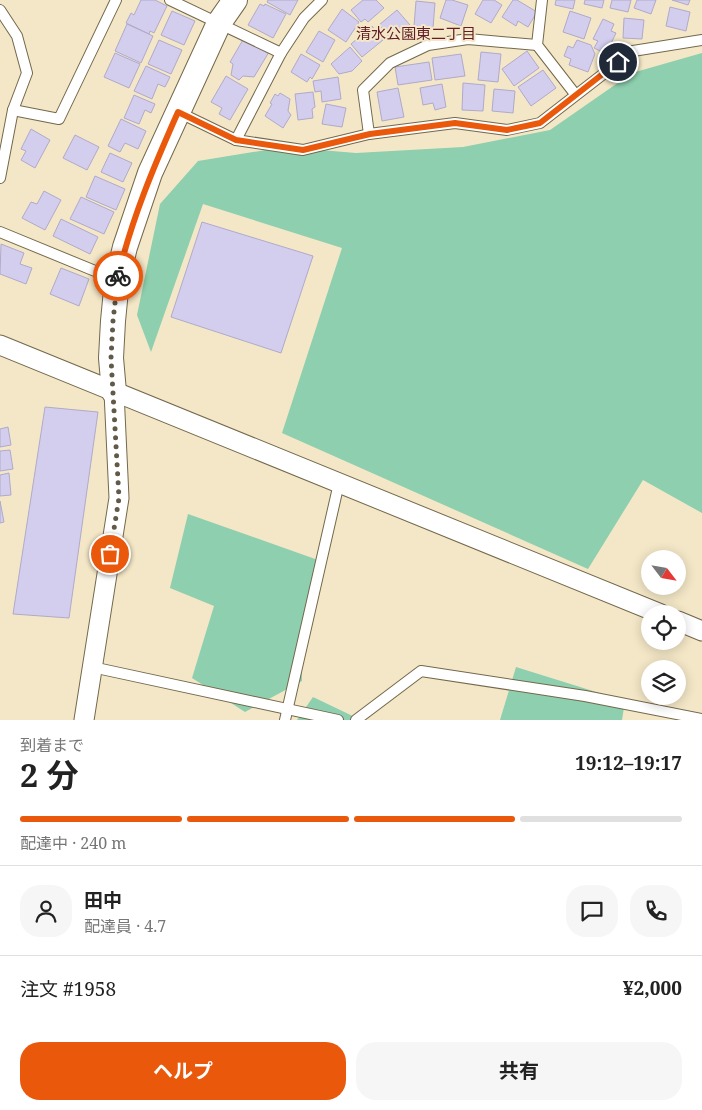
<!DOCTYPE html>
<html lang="ja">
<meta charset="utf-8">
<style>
body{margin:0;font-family:"Noto Serif","Noto Sans JP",serif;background:#f6f6f6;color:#222;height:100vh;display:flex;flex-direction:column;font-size:19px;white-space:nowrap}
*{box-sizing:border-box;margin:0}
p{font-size:16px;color:#767676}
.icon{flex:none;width:28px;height:28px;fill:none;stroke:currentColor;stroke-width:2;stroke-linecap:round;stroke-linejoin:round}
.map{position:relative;height:720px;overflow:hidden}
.sheet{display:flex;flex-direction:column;background:#fff;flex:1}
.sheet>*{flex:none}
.needle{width:32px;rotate:121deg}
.buttons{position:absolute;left:641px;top:550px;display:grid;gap:10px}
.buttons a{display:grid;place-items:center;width:45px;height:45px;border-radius:50%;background:#fff;box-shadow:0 2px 12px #0003;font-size:25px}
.pin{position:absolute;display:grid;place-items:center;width:42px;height:42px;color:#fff;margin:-21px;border:2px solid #fff;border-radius:50%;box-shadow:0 1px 5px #0007}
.courier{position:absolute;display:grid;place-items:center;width:50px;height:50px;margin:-25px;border:4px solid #ea580c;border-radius:50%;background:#fff;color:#222;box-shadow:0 1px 6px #0007}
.headline em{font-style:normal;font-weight:700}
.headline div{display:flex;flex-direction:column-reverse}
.headline{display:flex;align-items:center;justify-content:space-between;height:85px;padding:0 20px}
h1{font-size:32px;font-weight:700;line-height:38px}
.bar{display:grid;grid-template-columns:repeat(4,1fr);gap:8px 5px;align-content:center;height:60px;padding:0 20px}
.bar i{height:6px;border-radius:4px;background:#e0e0e0}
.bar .active{background:#ea580c}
.bar p{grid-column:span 4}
.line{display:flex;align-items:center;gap:12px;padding:0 20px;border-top:1px solid #e0e0e0}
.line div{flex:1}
.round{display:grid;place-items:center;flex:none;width:52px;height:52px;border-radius:20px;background:#f6f6f6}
.primary-button{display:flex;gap:10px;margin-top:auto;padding:10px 20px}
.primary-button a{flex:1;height:58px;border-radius:20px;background:#ea580c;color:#fff;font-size:20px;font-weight:700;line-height:58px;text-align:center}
.primary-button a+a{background:#f6f6f6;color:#222}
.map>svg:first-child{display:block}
</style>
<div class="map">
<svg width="702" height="720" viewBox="0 0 702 720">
<rect width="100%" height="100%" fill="#f4e7c7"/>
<!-- green -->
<g fill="#8dcfae">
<polygon points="702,53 702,513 643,480 588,569 282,433 342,248 203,204 151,352 137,315 160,204 198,161 284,147 356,153 463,147 550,130 632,73"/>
<polygon points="188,514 318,560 301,633 302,681 245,712 192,678 214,606 170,588"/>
<polygon points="516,667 625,701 622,720 500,720"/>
<polygon points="313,697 361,720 297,720"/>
</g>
<!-- building -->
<g fill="#d3cdee" stroke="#b0aac9">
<polygon points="141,0 155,0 167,6 154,33 150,31 149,34 126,23 131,13 134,15"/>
<polygon points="268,0 298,0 290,15 267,2"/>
<polygon points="363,0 376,0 384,8 368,22 365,19 361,22 351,10"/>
<polygon points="446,0 452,0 468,5 461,26 440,18"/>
<polygon points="483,0 494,0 502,5 491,23 475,14"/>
<polygon points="513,0 517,0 537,12 528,27 518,21 516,26 502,17"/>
<polygon points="556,0 575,0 573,9 555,5"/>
<polygon points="585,0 604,0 602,8 584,4"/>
<polygon points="612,0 631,0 628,12 610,8"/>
<polygon points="637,0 656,0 651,14 634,8"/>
<polygon points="672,0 690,0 688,5"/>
<polygon points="416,1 435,3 433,28 414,26"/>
<polygon points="260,4 264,6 265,4 286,14 273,38 248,25"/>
<polygon points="670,7 690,12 686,31 666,26"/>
<polygon points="342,9 359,22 346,42 328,30"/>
<polygon points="397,10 410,25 392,40 379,25"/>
<polygon points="172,11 195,21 184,45 161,35"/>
<polygon points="570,11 591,18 584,39 563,32"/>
<polygon points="624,18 644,20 642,39 623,38"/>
<polygon points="603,19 614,24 611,31 616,33 606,54 594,48 598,41 593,39"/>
<polygon points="127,24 153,36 141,63 115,51"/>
<polygon points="372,26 383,40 362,57 351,44"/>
<polygon points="319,31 335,40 323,62 306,52"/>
<polygon points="244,38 269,52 254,77 243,76 239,80 231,75 233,64 230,62"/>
<polygon points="159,40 182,50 171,74 148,64"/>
<polygon points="577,40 591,45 595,54 588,72 569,65 571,59 564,56 568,46 573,48"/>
<polygon points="350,47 362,61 352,71 339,74 331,64"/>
<polygon points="527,51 539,68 514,86 502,69"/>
<polygon points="481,52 501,54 498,82 478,80"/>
<polygon points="115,53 140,64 129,88 104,77"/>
<polygon points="301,54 320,65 312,79 310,77 307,82 291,72"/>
<polygon points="461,54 465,76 435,80 432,58"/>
<polygon points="429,62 432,80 398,85 395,67"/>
<polygon points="146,66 170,77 165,87 158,84 152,99 134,91"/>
<polygon points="543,70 556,88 531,106 518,87"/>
<polygon points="226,76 248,89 230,120 219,114 222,108 211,102"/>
<polygon points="338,77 341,99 322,102 321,91 315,92 313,81"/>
<polygon points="463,83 485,85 483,111 462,110"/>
<polygon points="442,84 446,107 435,110 433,103 423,105 420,88"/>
<polygon points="398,88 404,117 382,121 377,92"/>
<polygon points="494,89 515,91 513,113 492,111"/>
<polygon points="313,92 315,107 312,109 313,118 298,120 295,94"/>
<polygon points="280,93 290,99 288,111 291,115 283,128 265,116 272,104 270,103 275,94 278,96"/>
<polygon points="134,95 155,104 151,113 145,110 139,124 124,118"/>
<polygon points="326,104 346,108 342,127 322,124"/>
<polygon points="121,119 146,131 138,149 125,143 120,152 108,146"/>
<polygon points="31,129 50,140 35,168 21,160 26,151 21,149"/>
<polygon points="75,135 99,147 87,170 63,158"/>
<polygon points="110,153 132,163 123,182 101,172"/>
<polygon points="95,176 125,189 116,210 86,197"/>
<polygon points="44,191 61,200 45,230 22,218 31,202 37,204"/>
<polygon points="81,197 114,212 104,234 70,219"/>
<polygon points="61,219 98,237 90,254 53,236"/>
<polygon points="202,222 313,256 281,353 171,317"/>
<polygon points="1,244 24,253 20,264 32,268 26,284 0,274"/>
<polygon points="61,268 89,279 79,306 50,294"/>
<polygon points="45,407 98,412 69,618 13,614"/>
<polygon points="8,427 11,445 0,447 0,429"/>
<polygon points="10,450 13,469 0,471 0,451"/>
<polygon points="9,473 11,495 0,496 0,475"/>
<polygon points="0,501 4,522 0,523"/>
</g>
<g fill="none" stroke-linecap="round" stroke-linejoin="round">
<!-- service casing -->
<g stroke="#73684b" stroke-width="12">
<g id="service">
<polyline points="170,0 281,53"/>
<polyline points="542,0 537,45 575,94"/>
<polyline points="0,10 17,36 27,73 13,110 0,178"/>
<polyline points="13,110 59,119 116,0"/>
<polyline points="178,112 236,140 303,150 369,134 455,123 507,130 540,123 633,51 702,40"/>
<polyline points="369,134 363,90 390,63 428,45 468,39 537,45"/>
<polyline points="236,140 281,53 304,18 322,0"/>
<polyline points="0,232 117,280"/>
<polyline points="92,667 338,720"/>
<polyline points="285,720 339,483"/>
<polyline points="356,720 421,671 585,696 702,719"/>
</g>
</g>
<!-- minor casing -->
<g stroke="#73684b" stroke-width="21">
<g id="minor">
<polyline points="0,345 661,614"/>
<polyline points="678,621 702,631"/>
<polyline points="84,720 119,498 114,392"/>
</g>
</g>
<!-- tertiary casing -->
<g stroke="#73684b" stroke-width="26">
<polyline id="tertiary" points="114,392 111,358 113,321 117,280 125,247 150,173 219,23 235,0"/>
</g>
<!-- service -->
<use href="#service" stroke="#fff" stroke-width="10"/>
<!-- minor -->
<use href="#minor" stroke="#fff" stroke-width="19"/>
<!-- tertiary -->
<use href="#tertiary" stroke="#fff" stroke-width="24"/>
</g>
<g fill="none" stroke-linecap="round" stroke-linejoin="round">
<!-- done -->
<polyline stroke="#625a48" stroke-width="5" stroke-dasharray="0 9" points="110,554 119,498 111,358 113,321 118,276"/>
<!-- route -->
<path stroke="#ea580c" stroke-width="6" d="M118,276C132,218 154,166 178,112L236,140L303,150L370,134L455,123L507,130L540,123L618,62"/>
</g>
<g text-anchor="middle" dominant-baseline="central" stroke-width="4" stroke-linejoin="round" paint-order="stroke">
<!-- neighbourhood labels -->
<g font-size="15" fill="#621c26" stroke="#f4e7c7">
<text x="416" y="33">清水公園東二丁目</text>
</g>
</g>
</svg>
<div class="buttons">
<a><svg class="needle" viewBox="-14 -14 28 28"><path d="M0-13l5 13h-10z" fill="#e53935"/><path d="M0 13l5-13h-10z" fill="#767676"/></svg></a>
<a><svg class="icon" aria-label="locate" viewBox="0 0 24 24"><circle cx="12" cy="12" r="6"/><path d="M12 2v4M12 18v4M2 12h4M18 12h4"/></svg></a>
<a><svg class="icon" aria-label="layers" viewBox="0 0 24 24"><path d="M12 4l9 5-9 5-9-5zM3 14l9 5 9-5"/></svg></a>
</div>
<div class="pin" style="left:110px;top:554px;background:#ea580c"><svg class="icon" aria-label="bag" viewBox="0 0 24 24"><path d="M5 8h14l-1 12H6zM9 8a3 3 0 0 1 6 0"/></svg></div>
<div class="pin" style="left:618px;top:62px;background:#1f2937"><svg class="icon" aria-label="home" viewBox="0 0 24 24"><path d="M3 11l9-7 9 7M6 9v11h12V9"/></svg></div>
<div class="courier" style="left:118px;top:276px"><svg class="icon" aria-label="bike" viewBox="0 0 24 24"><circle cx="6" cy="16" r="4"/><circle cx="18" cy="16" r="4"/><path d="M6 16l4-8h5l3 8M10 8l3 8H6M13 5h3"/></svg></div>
</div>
<section class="sheet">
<div class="headline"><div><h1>2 分</h1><p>到着まで</p></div><em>19:12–19:17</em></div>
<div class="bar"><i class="active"></i><i class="active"></i><i class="active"></i><i></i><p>配達中 · 240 m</p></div>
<div class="line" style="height:90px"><a class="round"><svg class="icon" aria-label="person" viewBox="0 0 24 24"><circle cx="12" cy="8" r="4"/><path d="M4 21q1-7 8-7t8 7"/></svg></a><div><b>田中</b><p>配達員 · 4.7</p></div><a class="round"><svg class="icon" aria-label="chat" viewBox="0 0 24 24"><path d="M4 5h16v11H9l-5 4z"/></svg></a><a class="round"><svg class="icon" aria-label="phone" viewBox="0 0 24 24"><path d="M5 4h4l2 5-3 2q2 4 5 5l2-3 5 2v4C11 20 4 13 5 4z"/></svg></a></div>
<div class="line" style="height:65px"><div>注文 #1958</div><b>¥2,000</b></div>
<div class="primary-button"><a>ヘルプ</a><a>共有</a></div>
</section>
